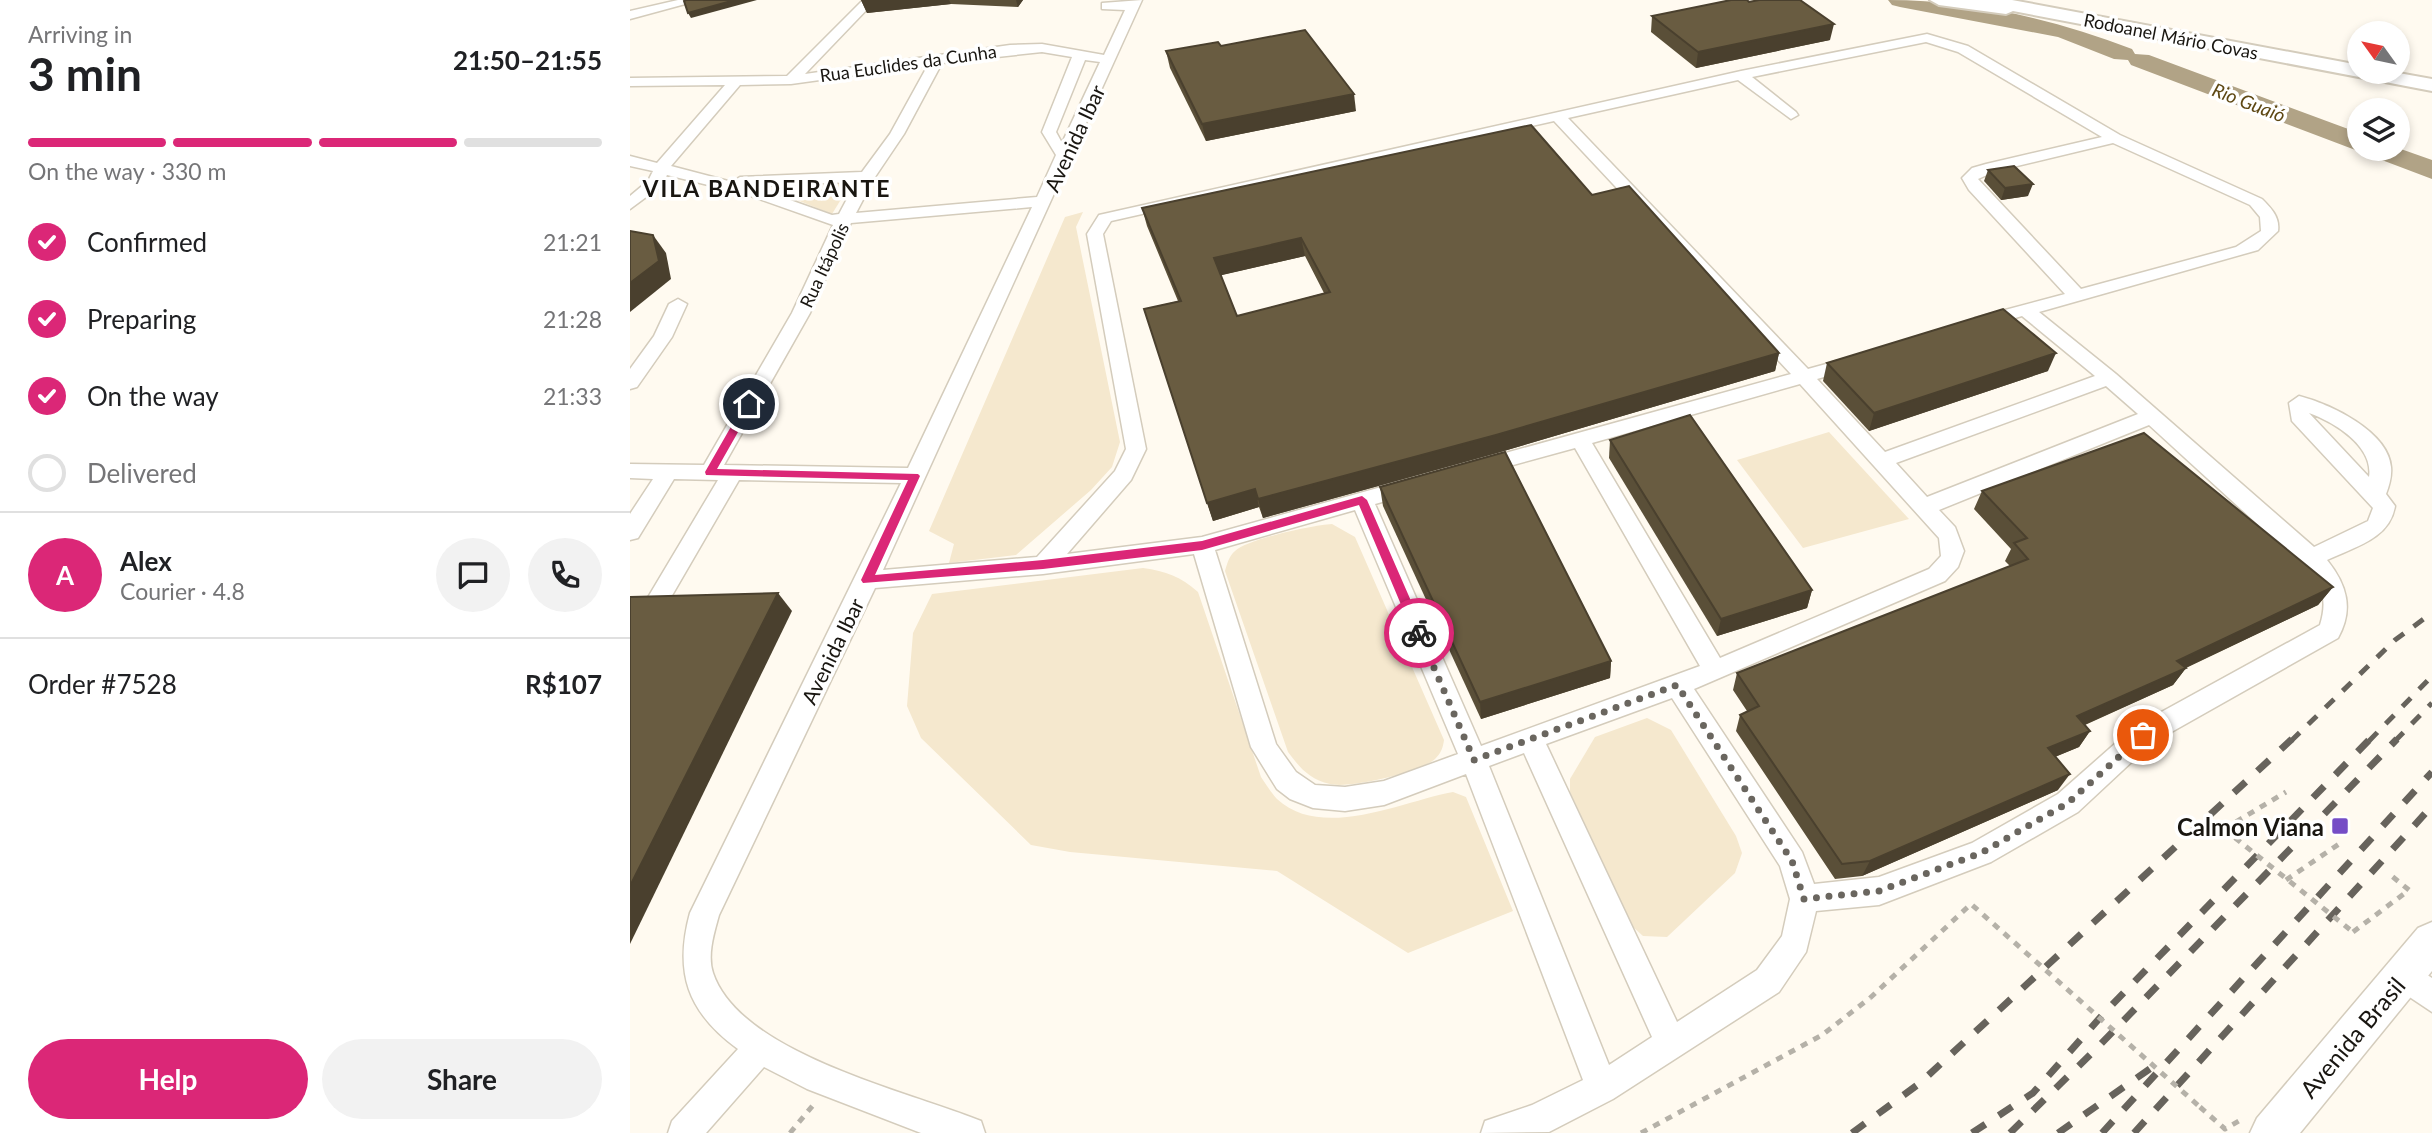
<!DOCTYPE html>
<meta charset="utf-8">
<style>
body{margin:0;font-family:Lato,sans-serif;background:#f2f2f2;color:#202124;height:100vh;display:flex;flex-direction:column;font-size:26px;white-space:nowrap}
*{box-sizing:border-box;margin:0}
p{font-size:23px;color:#757577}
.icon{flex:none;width:38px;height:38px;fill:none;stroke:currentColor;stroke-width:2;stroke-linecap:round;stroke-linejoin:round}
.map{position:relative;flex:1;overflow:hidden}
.sheet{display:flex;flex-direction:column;background:#fff;width:630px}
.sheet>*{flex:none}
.needle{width:46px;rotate:303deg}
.tools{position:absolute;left:1717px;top:21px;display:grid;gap:14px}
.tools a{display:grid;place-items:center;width:63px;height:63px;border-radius:50%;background:#fff;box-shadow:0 4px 10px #0003;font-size:35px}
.pin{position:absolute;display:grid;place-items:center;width:60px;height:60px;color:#fff;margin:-30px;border:4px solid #fff;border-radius:50%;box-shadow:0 2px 7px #0007}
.courier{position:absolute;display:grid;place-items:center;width:70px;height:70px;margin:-35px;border:5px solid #db2777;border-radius:50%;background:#fff;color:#222;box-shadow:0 2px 9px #0007}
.overview em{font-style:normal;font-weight:700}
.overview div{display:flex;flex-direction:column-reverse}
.overview{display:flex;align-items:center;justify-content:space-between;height:119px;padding:0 28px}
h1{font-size:46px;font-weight:700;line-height:52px}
.bar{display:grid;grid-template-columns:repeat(4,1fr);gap:10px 7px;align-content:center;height:84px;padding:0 28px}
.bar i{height:9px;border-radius:5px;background:#e0e0e0}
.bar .on{background:#db2777}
.bar p{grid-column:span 4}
.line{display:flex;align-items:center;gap:18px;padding:0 28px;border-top:2px solid #e0e0e0}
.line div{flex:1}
.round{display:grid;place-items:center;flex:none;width:74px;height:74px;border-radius:37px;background:#f2f2f2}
ol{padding:0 28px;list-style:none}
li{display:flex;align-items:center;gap:21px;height:77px}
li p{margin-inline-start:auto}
li .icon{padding:7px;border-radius:50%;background:#db2777;color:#fff;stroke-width:4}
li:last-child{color:#757577}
li i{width:38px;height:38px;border:4px solid #e0e0e0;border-radius:50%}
.primary-button{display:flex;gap:14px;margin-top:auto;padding:14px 28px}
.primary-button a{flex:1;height:80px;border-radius:42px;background:#db2777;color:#fff;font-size:28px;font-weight:700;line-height:80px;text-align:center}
.primary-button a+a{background:#f2f2f2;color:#202124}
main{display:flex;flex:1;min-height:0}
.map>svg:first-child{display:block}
</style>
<main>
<section class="sheet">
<div class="overview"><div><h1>3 min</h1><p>Arriving in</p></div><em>21:50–21:55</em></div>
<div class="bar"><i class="on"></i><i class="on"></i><i class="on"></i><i></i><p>On the way · 330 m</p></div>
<ol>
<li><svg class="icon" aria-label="check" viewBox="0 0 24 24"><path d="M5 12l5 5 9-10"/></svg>Confirmed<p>21:21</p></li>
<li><svg class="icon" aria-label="check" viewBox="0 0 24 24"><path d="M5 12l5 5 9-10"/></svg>Preparing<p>21:28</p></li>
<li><svg class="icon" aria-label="check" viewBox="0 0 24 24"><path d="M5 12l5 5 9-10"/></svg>On the way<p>21:33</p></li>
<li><i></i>Delivered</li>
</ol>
<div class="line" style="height:126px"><b class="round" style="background:#db2777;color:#fff">A</b><div><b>Alex</b><p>Courier · 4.8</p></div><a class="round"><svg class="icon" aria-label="chat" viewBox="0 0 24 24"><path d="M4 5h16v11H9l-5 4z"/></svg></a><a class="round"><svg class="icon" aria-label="phone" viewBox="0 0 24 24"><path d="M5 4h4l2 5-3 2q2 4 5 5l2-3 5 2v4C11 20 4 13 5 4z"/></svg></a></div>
<div class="line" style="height:91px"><div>Order #7528</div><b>R$107</b></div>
<div class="primary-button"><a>Help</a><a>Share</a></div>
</section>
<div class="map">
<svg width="1802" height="1133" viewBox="0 0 1802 1133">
<rect width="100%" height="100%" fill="#fffaf0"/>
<!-- green -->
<g fill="#f5e8ce">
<polygon points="214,184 218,188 202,214 147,192 149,188 159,185"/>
<polygon points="453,212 446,227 490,442 482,467 461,490 386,555 319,563 324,544 299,531 435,217"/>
<polygon points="1199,432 1279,519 1173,548 1107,460"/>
<path d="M702,524L725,537L814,740C813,748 811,753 805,759C791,772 719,789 700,784C679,779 670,768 658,752L595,571C597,564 599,556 605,551C618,539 683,525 702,524Z"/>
<path d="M513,568C536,571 551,577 568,592L631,777C636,784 641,793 647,799C692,841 773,801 823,792L836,797L883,911L778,953L647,871L440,852L401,845L291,738L277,706L283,633L302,594Z"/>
<polygon points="1017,718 1041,730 1106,836 1112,853 1105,873 1037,937 1013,936 1002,926 940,792 940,779 965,737"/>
</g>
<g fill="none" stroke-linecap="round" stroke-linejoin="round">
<!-- river -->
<path fill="#b1a386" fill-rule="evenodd" d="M1258,0C1342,0 1424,19 1502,49L1505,54L1519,55L1729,133V149L1768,148L1802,160V179L1501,65L1498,60L1484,59L1428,37L1270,7L1262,5Z"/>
<!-- minor casing -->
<g stroke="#d4ccbc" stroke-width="3">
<g id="minor">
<polygon points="48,0 70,0 0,19 0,11"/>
<path d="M233,0H246L175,74L380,45L412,44L474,55L495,10L472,9V3L512,0L253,570L407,557L485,471L496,449L457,234L469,215L1111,71L1297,34L1338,46L1490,135L1632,199C1641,208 1650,217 1648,231L1628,250L1409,312L1486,374L1684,547L1738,521L1743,508L1662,421L1659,403L1669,396C1700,404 1758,431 1761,467C1762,477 1759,486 1756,494L1765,506C1760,539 1724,547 1697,560C1717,585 1724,609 1708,638L1522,743L1448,812L1361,862L1249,905L1186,911L1176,952L1149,992L983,1099L919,1132L851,1133L855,1121L902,1105L953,1080L836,774L754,805L715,811L683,808L660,799L647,789L621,747L564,554L413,574L245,588L89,915C84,933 77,955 83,973C110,1054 280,1092 351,1121L355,1133H291L177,1089L134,1067L76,1133H38L42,1121L108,1049C57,1012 44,972 60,913L271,483L109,480L33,611L25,614L17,611L13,605L17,599L88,480L44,479L8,538L0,540V514L23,479L0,478V464L74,465L162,313L203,225L115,194L37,175L31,186L0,209V196L18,181L23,171L0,166V156L27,163L95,85L0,86V78L157,76ZM1296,42L1328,52L1472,137L1356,164L1342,168L1332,178L1339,190L1435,294L1345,318L1342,322L1351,328L1392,316L1465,376L1255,452L1187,379L1232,366L1235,362L1232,358L1225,356L1178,369L938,118L1108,80L1161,119L1168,115L1166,112L1122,77ZM412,52L442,57L412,132L426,155L407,197L226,213L245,177L274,134L312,63ZM455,60L470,62L432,143L426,132ZM298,65L260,134L232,172L110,177L102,182L41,166L110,85L161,84ZM924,121L1161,374L843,462L840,467L843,472L850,474L945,448L1070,666L851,746L745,504L788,492L791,487L788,482L780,479L572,537L437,554L501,480L516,449L473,234L481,221ZM1483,143L1620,205L1630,217L1631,231L1606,247L1451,289L1348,179L1366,171ZM226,182L209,214L202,215L121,186ZM402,207L278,468L94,465L180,313L221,223ZM1170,384L1309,538L1311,556L1299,569L1090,658L962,443ZM1476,386L1508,414L1297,497L1266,463ZM1679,413C1704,422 1744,446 1739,477ZM1519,425L1682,574C1695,591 1696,605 1690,625L1504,727L1428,794L1342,843L1249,877L1184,884L1172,852L1064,689L1315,581L1328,567L1334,551L1325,527L1309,510ZM725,510L828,754L754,781L715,787L685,785L666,772L646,744L585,550ZM1042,698L1150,866L1160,899L1152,936L1127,970L1047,1022L916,744ZM894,753L1022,1037L979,1065L859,766Z"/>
<polygon points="48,299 57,304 42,337 7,387 0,389 0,369 24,336 39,304"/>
<polygon points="1774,960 1802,978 1802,1012 1763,986 1759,975 1763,964"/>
</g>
</g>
<!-- major casing -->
<g stroke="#d4ccbc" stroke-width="3">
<polygon id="major" points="1802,922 1802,971 1670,1133 1620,1133 1627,1118 1788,928"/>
</g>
<!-- highway casing -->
<g stroke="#d4ccbc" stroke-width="4">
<polygon id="highway" points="1300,0 1382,0 1729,65 1729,72 1763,72 1802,79 1802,91 1383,11 1376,14 1309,5"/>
</g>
<!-- path -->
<g stroke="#b5b1a8" stroke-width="5" stroke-dasharray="7 7" stroke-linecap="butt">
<polyline points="1594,829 1656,792"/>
<polyline points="1656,880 1712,842"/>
<polyline points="1723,932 1779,890 1758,873"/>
<polyline points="1570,1107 1595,1129 1614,1118"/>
<polyline points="160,1133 184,1104"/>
<polyline points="1011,1133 1192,1035 1240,998"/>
</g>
<!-- minor -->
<use href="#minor" fill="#fff" fill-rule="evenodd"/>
<!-- major -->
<use href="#major" fill="#fff" fill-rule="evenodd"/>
<!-- highway -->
<use href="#highway" fill="#fff" fill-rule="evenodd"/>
<!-- rail-far1 -->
<g stroke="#67635c" stroke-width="5" stroke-dasharray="12 12" stroke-linecap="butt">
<polyline points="1661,741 1765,640 1802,613"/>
<polyline points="1739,741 1802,676"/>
<polyline points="1765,741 1802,703"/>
</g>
<!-- rail -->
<g stroke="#67635c" stroke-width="7" stroke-dasharray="16 16" stroke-linecap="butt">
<polyline points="1222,1133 1290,1083 1662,739"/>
<polyline points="1342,1133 1403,1093 1476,1011 1740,739"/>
<polyline points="1380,1133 1466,1049 1767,739"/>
<polyline points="1428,1133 1531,1061"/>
<polyline points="1472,1133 1802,772"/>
<polyline points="1504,1133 1802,806"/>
</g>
<!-- path-bridge -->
<g stroke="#b5b1a8" stroke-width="5" stroke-dasharray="7 7" stroke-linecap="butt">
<polyline points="1594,829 1723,932"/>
<polyline points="1240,998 1341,904 1570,1107"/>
</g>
</g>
<!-- wall -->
<g fill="#5a4f38" fill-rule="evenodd">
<polygon points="231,0 393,0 388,7 321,4 237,13"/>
<polygon points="1022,16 1200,40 1066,68 1021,32"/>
<polygon points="591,46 726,111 576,141 540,68 536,51"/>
<polygon points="1358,170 1398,196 1371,200 1354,181"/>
<path d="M962,195L1149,353L1145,371L867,453L633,518L629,507L583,521L514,309L548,301L517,226L512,208ZM675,256L694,293L607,316L591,275Z"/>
<polygon points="1197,363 1418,371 1239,431 1193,381"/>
<polygon points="980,440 1182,590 1177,608 1087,636 979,458"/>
<polygon points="750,487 981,661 980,678 851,719 753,506"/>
<polygon points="1352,491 1703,587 1688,605 1556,668 1543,685 1455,725 1460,731 1449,747 1425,757 1428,790 1232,876 1205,879 1106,731 1110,715 1117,711 1103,690 1107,673 1380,566 1375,561 1381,549 1344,509"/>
</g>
<!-- shaded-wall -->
<g fill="#4a402e">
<polygon points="105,0 127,0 61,18 58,13"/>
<polygon points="231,0 319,0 321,4 237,13"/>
<polygon points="386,0 393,0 388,7"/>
<polygon points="1204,24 1200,40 1066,68 1068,52"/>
<polygon points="724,94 726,111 576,141 572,124"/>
<polygon points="1403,184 1398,196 1371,200 1375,188"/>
<polygon points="23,235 36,253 41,279 0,312 0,283"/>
<polygon points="671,238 675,256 588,276 584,258"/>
<polygon points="1149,353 1145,371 867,453 633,518 628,499"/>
<polygon points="1426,353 1418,371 1239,431 1244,413"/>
<polygon points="625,489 629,507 583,521 577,503"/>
<polygon points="1703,587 1688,605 1538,676 1556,668 1543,685 1436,733 1447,716 1547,661"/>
<polygon points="1182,590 1177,608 1087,636 1091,619"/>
<polygon points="148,593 162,611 0,944 0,886"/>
<polygon points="981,661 980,678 851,719 850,702"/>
<polygon points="1460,731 1449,747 1407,764 1418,748"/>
<polygon points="1440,774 1428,790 1232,876 1240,861"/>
</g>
<!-- building -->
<g fill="#695c41" stroke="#4a402e" stroke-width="2" fill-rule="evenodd">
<polygon points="56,0 105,0 58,13 54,1"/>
<polygon points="1101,0 1117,0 1119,2 1129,0 1170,0 1204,24 1068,52 1022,16"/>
<polygon points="675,30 724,94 572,124 536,51 588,42 591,46"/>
<path d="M901,125L962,195L999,186L1149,353L866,435L628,499L625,489L577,503L514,309L551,301L512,208ZM671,238L700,292L607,316L584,258Z"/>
<polygon points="1384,166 1403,184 1375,188 1358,170"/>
<polygon points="0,231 23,235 29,261 0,283"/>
<polygon points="1373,309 1426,353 1244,413 1197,363"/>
<polygon points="1060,415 1182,590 1091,619 980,440"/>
<polygon points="1514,433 1703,587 1547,661 1556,668 1447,716 1460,731 1418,748 1440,774 1240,861 1212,864 1110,715 1129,706 1107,673 1398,559 1384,543 1397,538 1352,491"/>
<polygon points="875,452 981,661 850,702 750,487"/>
<polygon points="148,593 0,886 0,597"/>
</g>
<!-- route -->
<polygon fill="#db2777" points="119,401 124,404 87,469 288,474 290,476 245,575 413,560 572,541 732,496 737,500 795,633 789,638 783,633 729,505 572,550 413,569 233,583 231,580 278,480 76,475 75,472 114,404"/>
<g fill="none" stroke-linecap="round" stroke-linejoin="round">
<!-- done -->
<polyline stroke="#6a665f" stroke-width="7" stroke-dasharray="0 12.6" points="789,633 844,760 1047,685 1162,861 1174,899 1249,891 1351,853 1438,803 1513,735"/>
</g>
<!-- markers -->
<rect fill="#754dc6" stroke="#fff" stroke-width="2.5" x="1701" y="817" width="18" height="18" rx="3.5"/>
<g text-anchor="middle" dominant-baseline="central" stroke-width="7" stroke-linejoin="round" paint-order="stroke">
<!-- far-street labels -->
<g font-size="18" fill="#191611" stroke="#fff">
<text transform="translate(1541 36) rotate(11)">Rodoanel Mário Covas</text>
<text transform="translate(278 63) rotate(-8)">Rua Euclides da Cunha</text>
<text transform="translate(194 265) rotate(-65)">Rua Itápolis</text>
</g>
<!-- far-water labels -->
<g font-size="19" font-style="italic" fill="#5e4814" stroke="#fff">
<text transform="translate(1619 102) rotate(21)">Rio Guaió</text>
</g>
<!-- street labels -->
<g font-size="21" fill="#191611" stroke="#fff">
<text transform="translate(444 138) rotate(-65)">Avenida Ibar</text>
<text transform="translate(202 651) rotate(-64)">Avenida Ibar</text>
</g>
<!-- far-district labels -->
<g font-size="23" font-weight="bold" letter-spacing="2" fill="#191611" stroke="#fff">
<text x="137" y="188">VILA BANDEIRANTE</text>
</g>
<!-- near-poi labels -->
<g font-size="24" font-weight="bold" fill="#191611" stroke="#fff" text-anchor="end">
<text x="1694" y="826">Calmon Viana</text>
</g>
<!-- near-street labels -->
<g font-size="24" fill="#191611" stroke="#fff">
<text transform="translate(1722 1037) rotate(-50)">Avenida Brasil</text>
</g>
</g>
</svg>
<div class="tools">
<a><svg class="needle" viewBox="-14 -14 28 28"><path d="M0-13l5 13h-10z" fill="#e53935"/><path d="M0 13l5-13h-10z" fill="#757577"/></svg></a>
<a><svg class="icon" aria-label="layers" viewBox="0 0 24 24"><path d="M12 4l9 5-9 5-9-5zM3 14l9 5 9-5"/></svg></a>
</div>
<div class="pin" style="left:1513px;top:735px;background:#ea580c"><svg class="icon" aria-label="bag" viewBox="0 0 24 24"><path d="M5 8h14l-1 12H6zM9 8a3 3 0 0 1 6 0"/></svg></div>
<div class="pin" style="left:119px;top:404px;background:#1f2937"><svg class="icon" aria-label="home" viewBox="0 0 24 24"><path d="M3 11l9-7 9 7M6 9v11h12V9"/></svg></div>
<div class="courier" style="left:789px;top:633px"><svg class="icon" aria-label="bike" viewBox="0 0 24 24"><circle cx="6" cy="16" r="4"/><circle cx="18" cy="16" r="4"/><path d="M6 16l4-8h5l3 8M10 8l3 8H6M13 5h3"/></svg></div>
</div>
</main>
